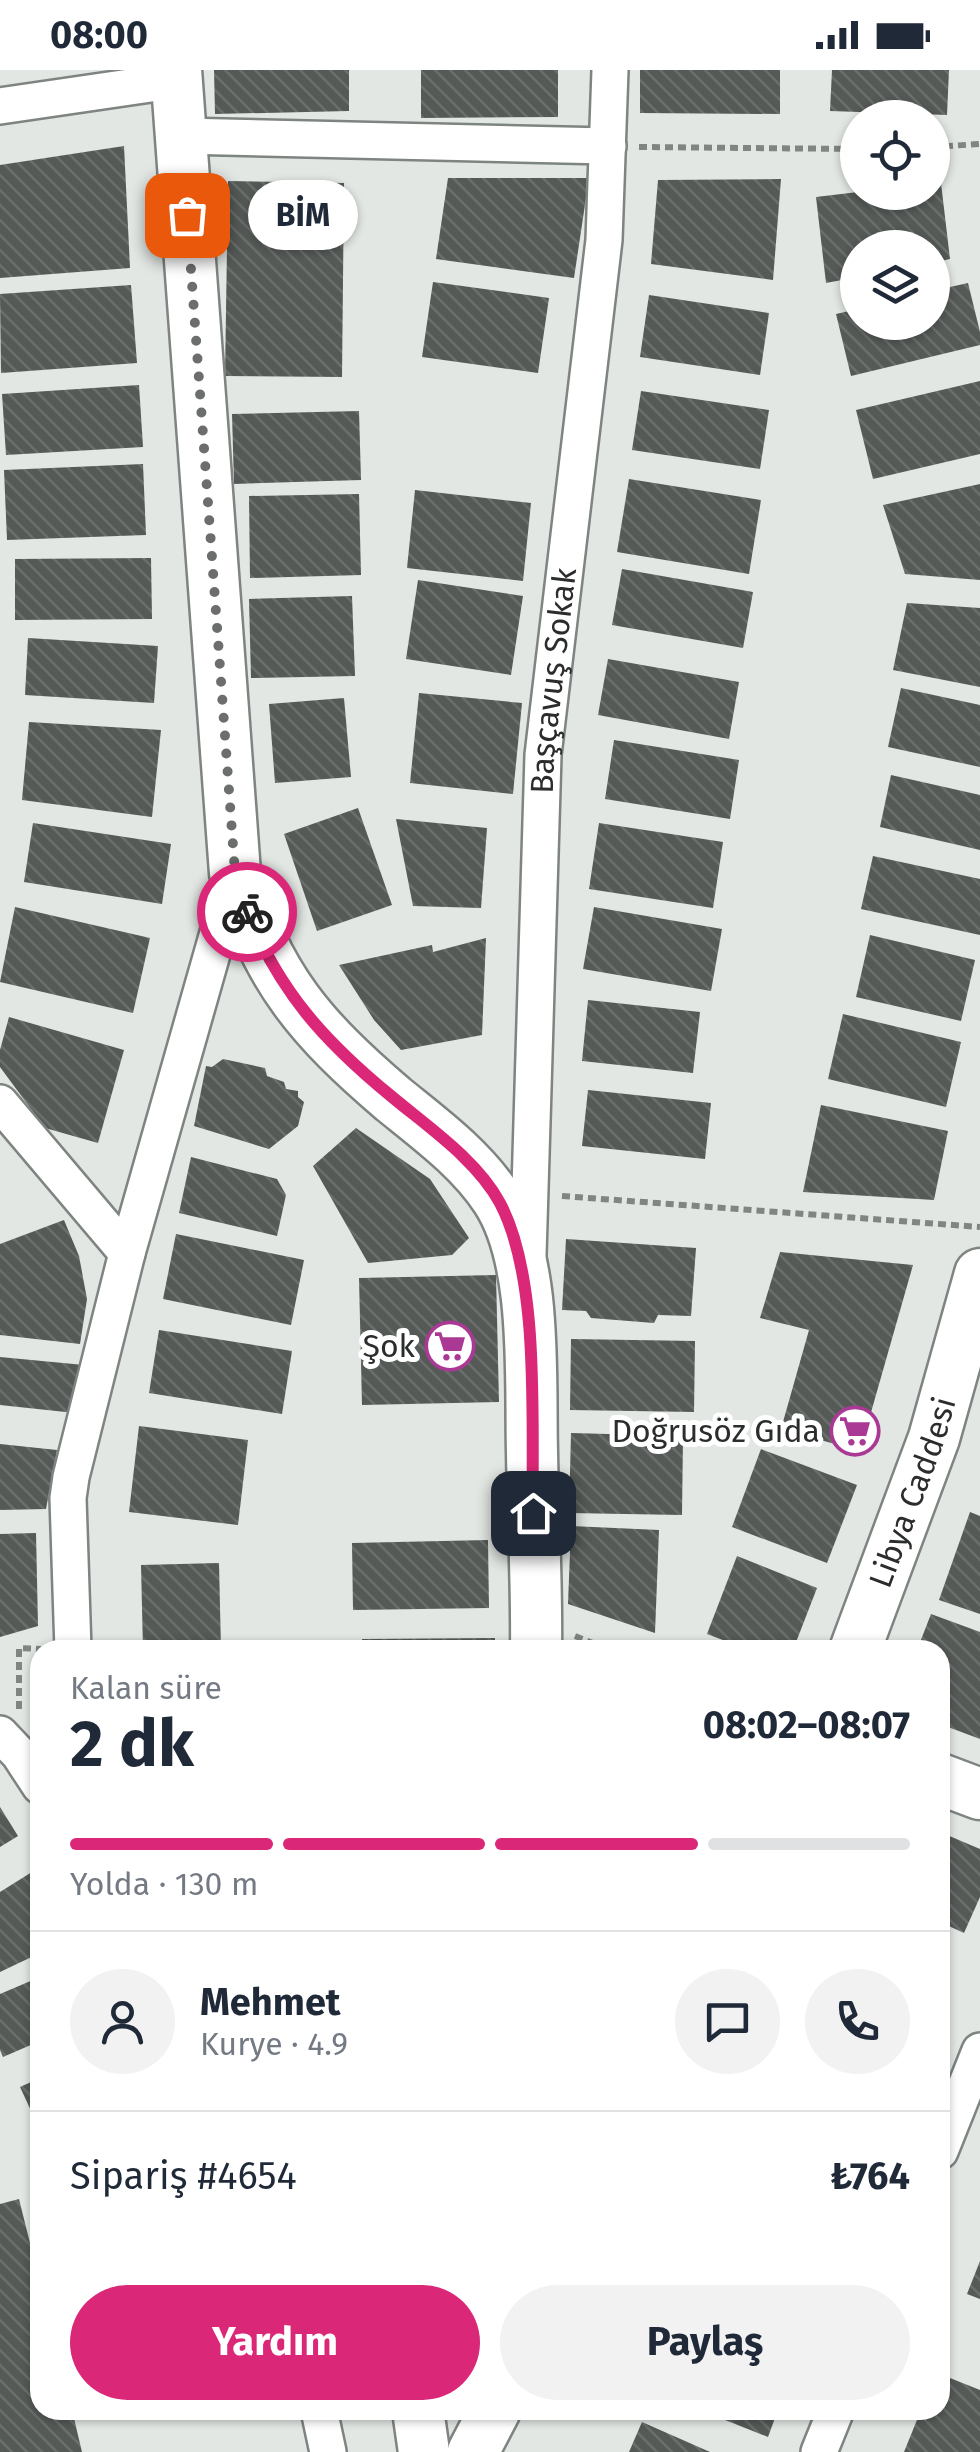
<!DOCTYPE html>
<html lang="tr">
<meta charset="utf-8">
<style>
body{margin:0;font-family:"Fira Sans",sans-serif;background:#f2f2f3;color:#1f2937;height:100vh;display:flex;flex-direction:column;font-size:38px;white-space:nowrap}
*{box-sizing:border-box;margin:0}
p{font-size:32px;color:#747a83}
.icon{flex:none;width:55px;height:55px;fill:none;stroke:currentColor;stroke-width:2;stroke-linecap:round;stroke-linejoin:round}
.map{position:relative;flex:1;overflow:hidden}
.side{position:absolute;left:30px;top:1570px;width:920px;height:780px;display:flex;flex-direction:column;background:#fff;border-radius:30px;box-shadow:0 2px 8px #0004}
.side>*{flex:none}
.buttons{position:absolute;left:840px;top:30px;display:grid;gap:20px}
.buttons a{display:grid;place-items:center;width:110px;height:110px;border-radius:50%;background:#fff;box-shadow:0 2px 8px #0004;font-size:50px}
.pin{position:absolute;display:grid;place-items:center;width:85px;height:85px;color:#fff;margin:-42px;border-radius:20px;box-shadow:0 5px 15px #0006}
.courier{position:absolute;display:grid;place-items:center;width:100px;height:100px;margin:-50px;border:8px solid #db2777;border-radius:50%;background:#fff;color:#222;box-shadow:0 2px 12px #0007}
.bubble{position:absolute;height:70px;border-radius:35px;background:#fff;box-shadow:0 2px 8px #0004;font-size:32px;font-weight:700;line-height:70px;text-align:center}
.headline em{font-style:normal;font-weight:700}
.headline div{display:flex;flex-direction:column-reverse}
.headline{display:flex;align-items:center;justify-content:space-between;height:170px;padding:0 40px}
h1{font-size:65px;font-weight:700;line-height:75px}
.bar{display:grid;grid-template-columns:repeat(4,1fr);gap:15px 10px;align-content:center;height:120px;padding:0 40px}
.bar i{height:12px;border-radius:8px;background:#e0e1e3}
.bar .current{background:#db2777}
.bar p{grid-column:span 4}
.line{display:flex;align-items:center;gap:25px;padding:0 40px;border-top:2px solid #e0e1e3}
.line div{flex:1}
.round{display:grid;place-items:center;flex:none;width:105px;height:105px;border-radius:52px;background:#f2f2f3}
.button{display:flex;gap:20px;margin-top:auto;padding:20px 40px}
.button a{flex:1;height:115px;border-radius:60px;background:#db2777;color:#fff;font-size:40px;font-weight:700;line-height:115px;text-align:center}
.button a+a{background:#f2f2f3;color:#1f2937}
.status{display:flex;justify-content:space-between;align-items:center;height:70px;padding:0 50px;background:#fff;direction:ltr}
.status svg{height:28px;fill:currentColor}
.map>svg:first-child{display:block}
</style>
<div class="status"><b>08:00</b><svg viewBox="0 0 49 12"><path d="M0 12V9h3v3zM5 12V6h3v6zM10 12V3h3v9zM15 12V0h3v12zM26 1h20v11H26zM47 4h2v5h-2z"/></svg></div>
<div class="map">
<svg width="980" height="2382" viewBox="0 0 980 2382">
<defs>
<pattern id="building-back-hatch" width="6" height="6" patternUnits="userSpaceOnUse" patternTransform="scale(2.5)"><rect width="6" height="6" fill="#555a57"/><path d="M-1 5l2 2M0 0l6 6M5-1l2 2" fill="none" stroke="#6a6e6c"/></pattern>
</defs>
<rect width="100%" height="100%" fill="#e2e7e3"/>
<!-- building -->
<g fill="url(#building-back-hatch)">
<polygon points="214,0 349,0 349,41 215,44"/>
<polygon points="421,0 558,0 558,47 421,48"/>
<polygon points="640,0 780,0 780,44 640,43"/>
<polygon points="832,0 949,0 947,45 830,41"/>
<polygon points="124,76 130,198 0,208 0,95"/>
<polygon points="448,108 589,108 574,208 436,189"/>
<polygon points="781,109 773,210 651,194 658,110"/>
<polygon points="228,111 344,113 342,307 225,306"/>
<polygon points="941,113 950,189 932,193 932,178 858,178 858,207 826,213 816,127 858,122 932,122 932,114"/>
<polygon points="433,212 549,228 538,303 422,287"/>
<polygon points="968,213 980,262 980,275 851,306 836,244 858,239 858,252 932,252 932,221"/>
<polygon points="131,215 137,293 1,303 0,224"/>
<polygon points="649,225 769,243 760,305 640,287"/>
<polygon points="980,311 980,384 873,409 856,340"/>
<polygon points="139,315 143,377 6,385 2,324"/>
<polygon points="641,321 769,340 760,399 632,380"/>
<polygon points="359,341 361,410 234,414 232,344"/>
<polygon points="143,394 146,465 7,470 4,400"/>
<polygon points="629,409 761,430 749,504 617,482"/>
<polygon points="980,414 980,510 905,504 883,435"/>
<polygon points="415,420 531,433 523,511 407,498"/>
<polygon points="359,424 361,505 250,508 249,426"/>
<polygon points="151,488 152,549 15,550 15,489"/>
<polygon points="622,499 753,522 743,578 612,555"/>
<polygon points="418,510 523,526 511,605 406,589"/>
<polygon points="352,526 355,606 251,608 249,529"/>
<polygon points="907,533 980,538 980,617 893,600"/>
<polygon points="28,568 158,576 154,633 25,625"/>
<polygon points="608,589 739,612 729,669 598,645"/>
<polygon points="901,618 980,635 980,697 888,677"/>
<polygon points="419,623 522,633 513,724 410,713"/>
<polygon points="344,628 351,707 275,713 269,634"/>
<polygon points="29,652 161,660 152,747 22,730"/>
<polygon points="614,670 739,690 730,749 605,729"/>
<polygon points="891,705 980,725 980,780 880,757"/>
<polygon points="358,738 392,835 317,861 284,764"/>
<polygon points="396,749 487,758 481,838 413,836"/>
<polygon points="33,753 171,774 162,834 24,812"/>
<polygon points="599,753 723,772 713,838 589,819"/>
<polygon points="873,786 980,809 980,865 861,839"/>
<polygon points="15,837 150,868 133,943 0,912"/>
<polygon points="594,837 722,859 711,921 583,899"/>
<polygon points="870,865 975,890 961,951 856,927"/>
<polygon points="486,868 482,965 401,980 374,950 339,895 432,875 433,882"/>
<polygon points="588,930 700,942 693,1003 582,991"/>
<polygon points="843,944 961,972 946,1037 828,1009"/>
<polygon points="9,947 124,980 98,1073 45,1058 0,997 0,980"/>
<polygon points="223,989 265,998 267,1006 284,1012 286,1019 298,1021 298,1027 304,1032 298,1056 269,1079 194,1056 206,996 212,997"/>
<polygon points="588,1020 711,1033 705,1089 582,1076"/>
<polygon points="821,1035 948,1061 934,1130 803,1122"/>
<polygon points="356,1058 430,1109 469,1168 452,1185 368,1193 313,1096"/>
<polygon points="191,1087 277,1109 286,1125 277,1166 179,1143"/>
<polygon points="64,1150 79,1186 87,1229 80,1274 0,1265 0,1174"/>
<polygon points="176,1164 304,1190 291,1255 163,1229"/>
<polygon points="566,1169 696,1178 691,1246 658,1245 654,1253 591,1248 586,1241 562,1240"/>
<polygon points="780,1182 913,1195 860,1381 781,1359 809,1260 760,1248"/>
<polygon points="496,1205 499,1332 362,1335 359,1208"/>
<polygon points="159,1260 292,1281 282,1344 149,1323"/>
<polygon points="571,1269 695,1271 694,1342 570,1340"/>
<polygon points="0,1287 84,1295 75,1343 0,1335"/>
<polygon points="139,1356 248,1370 238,1455 129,1442"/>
<polygon points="571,1363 683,1366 682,1445 569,1443"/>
<polygon points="0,1374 57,1380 46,1439 0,1440"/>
<polygon points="761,1379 857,1415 827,1493 732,1457"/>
<polygon points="970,1442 980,1446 980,1544 939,1530"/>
<polygon points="571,1456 659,1460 655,1563 568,1534"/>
<polygon points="36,1463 38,1556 0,1567 0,1464"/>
<polygon points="488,1470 489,1538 353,1540 352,1473"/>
<polygon points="737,1486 817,1518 793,1580 749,1580 707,1564"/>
<polygon points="219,1493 221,1580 143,1580 141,1495"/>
<polygon points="931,1544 980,1562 980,1669 940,1654 940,1580 917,1580"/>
<polygon points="495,1568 495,1580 362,1580 362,1569"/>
<polygon points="0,1737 18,1766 0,1777"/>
<polygon points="940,1762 980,1779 980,1827 964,1863 940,1852"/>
<polygon points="40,1797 40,1883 0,1902 0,1822"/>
<polygon points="40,1907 40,1971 3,1987 0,1980 0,1924"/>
<polygon points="40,2008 40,2060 20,2017"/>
<polygon points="19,2129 40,2213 40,2340 72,2340 82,2382 0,2382 0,2134"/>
<polygon points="980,2191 980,2229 967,2224"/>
<polygon points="940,2304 980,2320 980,2382 904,2382 921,2340 940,2340"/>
<polygon points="700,2340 778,2340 768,2367"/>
<polygon points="642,2352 710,2382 629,2382"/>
</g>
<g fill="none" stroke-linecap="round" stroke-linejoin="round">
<!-- minor casing -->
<g stroke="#7e8480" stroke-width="40">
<g id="minor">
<polyline points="0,36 178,10"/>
<polyline points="182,66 608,76"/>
<polyline points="0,1033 127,1183"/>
<path id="s1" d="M528,1185L543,685L604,170L610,0"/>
<polyline points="73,1580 68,1428 71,1407 127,1183 235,803"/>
<polyline points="0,1664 19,1684 40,1716"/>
<polyline points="940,2081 980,1981"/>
<polyline points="319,2340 328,2382"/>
<polyline points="819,2382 836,2340"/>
</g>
</g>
<!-- secondary casing -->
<g stroke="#7e8480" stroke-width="55">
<g id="secondary">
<path d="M176,0L235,803C267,908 311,959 393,1029C430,1059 471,1089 497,1129C538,1192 530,1309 532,1382C533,1448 537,1514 536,1580"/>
<path id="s2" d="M855,1580L934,1368L980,1204"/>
<polyline points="940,1709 980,1724"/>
<polyline points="418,2340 424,2382"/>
<polyline points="473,2382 495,2340"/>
</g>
</g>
<!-- path -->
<g stroke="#818582" stroke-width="6" stroke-dasharray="8 5" stroke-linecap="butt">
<polyline points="639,77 858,79"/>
<polyline points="932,77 980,74"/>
<polyline points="562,1126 980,1157"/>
<polyline points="575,1566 610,1580"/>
<polyline points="19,1639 19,1578 41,1579"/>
</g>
<!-- minor -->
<use href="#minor" stroke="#fff" stroke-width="35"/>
<!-- secondary -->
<use href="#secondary" stroke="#fff" stroke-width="50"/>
</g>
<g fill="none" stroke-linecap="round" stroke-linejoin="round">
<!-- done -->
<polyline stroke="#6b6e6c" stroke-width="10" stroke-dasharray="0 18" points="187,145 235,803 247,842"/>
<!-- route -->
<path stroke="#db2777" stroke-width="12" d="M247,842C280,922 324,971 391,1026C428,1057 477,1090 500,1133C541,1211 531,1354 533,1443"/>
</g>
<!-- icons -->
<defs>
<g id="supermarket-ring" transform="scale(2.5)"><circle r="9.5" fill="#fff" stroke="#aa3995" stroke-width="1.5"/><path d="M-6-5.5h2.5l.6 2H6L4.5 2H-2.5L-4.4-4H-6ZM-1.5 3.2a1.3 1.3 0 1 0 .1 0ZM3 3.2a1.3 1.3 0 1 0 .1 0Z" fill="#aa3995"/></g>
</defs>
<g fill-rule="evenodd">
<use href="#supermarket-ring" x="450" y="1276"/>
<use href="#supermarket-ring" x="855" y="1361"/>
</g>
<g text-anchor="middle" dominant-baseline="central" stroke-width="10" stroke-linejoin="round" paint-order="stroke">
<!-- street labels -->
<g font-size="32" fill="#2b2d2c" stroke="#fff">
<text stroke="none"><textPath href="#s1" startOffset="575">Başçavuş Sokak</textPath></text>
<text stroke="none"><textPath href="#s2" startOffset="168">Libya Caddesi</textPath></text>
</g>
<!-- poi labels -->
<g font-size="32" fill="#2b2d2c" stroke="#fff" text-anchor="end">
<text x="415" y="1276">Şok</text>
<text x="820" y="1361">Doğrusöz Gıda</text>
</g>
</g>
</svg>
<div class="buttons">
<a><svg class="icon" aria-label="locate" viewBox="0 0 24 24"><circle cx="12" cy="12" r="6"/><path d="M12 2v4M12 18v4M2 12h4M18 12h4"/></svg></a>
<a><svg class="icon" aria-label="layers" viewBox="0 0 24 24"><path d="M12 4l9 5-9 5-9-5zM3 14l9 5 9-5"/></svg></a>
</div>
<div class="pin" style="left:187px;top:145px;background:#ea580c"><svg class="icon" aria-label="bag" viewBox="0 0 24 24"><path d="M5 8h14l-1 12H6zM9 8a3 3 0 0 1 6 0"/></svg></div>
<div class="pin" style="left:533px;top:1443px;background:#1f2937"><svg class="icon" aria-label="home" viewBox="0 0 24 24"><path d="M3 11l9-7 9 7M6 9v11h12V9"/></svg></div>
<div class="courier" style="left:247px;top:842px"><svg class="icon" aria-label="bike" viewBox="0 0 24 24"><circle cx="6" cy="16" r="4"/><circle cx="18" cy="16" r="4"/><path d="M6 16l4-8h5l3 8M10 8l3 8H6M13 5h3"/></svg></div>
<div class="bubble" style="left:248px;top:110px;width:110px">BİM</div>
<section class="side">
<div class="headline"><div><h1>2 dk</h1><p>Kalan süre</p></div><em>08:02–08:07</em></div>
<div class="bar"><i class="current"></i><i class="current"></i><i class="current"></i><i></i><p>Yolda · 130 m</p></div>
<div class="line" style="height:180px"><a class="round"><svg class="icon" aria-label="person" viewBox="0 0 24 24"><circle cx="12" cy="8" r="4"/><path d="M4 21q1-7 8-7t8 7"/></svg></a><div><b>Mehmet</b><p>Kurye · 4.9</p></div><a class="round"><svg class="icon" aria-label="chat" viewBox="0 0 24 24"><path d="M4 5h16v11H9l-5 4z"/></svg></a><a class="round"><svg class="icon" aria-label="phone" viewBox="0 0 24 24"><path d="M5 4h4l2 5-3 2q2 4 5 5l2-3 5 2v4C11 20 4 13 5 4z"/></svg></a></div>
<div class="line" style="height:130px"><div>Sipariş #4654</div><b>₺764</b></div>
<div class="button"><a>Yardım</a><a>Paylaş</a></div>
</section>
</div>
